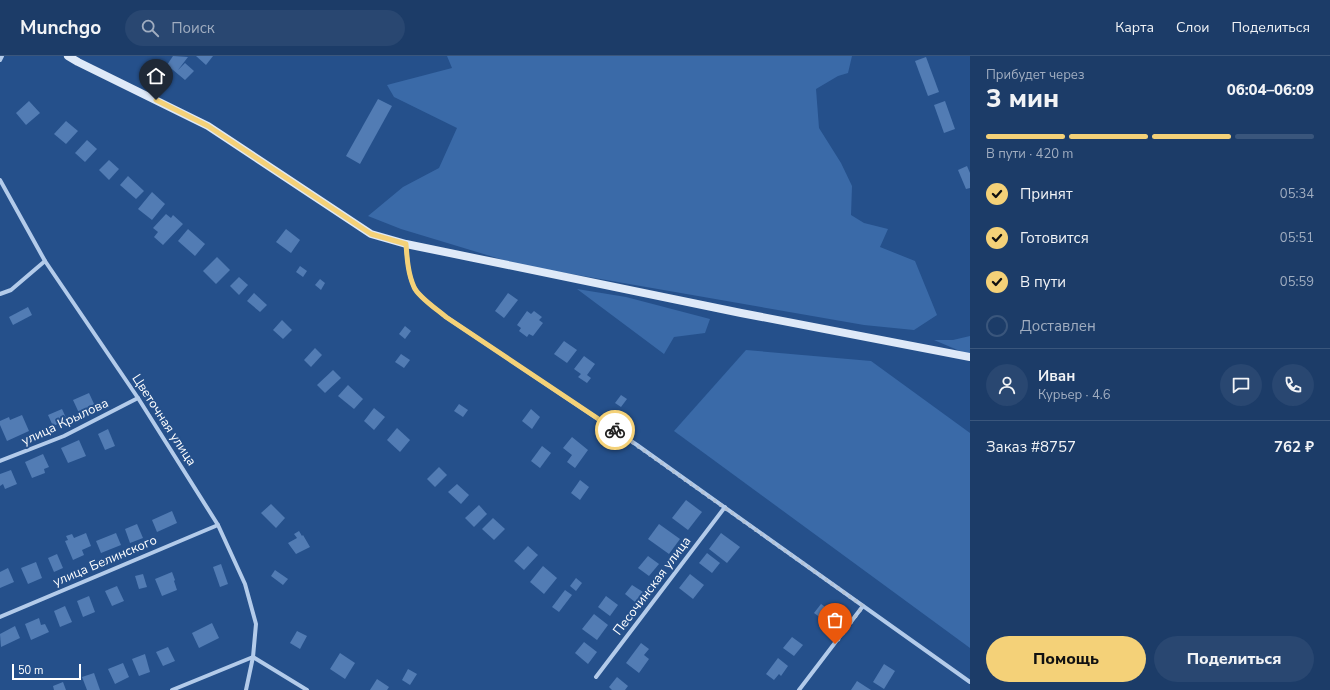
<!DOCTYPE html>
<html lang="ru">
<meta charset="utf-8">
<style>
body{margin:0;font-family:"Nunito Sans",sans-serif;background:#294771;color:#f1f3f6;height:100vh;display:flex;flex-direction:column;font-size:15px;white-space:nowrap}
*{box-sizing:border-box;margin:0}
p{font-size:13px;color:#a0adc0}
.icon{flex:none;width:22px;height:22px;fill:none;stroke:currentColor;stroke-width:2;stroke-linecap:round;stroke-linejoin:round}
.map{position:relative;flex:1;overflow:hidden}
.drawer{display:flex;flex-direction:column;background:#1c3c68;width:360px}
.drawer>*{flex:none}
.scale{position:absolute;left:12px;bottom:10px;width:69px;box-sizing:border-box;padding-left:4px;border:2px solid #fff;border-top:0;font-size:11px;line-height:14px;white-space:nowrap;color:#fff;-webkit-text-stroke:3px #25508b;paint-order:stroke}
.pin{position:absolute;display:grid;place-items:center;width:34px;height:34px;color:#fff;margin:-41px -17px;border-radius:50% 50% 50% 0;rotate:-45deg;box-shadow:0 0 4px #0007}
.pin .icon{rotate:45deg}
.courier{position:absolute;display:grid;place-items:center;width:40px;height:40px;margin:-20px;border:3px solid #f4d178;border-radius:50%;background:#fff;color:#222;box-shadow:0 1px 5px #0007}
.headline em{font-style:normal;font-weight:800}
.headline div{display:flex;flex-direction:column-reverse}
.headline{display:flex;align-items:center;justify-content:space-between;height:68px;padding:0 16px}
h1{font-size:26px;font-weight:800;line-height:30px}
.bar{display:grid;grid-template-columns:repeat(4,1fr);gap:6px 4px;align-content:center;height:48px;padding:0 16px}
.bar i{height:5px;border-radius:3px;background:#3a567c}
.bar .selected{background:#f4d178}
.bar p{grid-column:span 4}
.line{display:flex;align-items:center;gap:10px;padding:0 16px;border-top:1px solid #3a567c}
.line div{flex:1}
.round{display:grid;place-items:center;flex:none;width:42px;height:42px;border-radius:21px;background:#294771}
ol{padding:0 16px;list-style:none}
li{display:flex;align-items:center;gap:12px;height:44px}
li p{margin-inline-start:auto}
li .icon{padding:4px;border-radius:50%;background:#f4d178;color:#111;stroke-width:4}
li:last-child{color:#a0adc0}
li i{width:22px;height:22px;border:2px solid #3a567c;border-radius:50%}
.action{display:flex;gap:8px;margin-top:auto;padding:8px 16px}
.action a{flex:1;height:46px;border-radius:24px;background:#f4d178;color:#111;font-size:16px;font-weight:800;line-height:46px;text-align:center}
.action a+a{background:#294771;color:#f1f3f6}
header{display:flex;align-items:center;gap:24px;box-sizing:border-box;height:56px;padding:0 20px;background:#1c3c68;border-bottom:1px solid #3a567c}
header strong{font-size:19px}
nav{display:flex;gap:22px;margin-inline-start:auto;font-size:14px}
.search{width:280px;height:36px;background:#294771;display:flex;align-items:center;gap:10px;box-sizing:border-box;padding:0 14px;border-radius:22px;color:#a0adc0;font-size:15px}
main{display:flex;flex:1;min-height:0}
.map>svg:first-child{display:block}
</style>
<header>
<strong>Munchgo</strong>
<div class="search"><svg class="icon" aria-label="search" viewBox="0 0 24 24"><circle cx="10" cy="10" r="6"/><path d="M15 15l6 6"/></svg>Поиск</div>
<nav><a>Карта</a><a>Слои</a><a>Поделиться</a></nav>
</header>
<main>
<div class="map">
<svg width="970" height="634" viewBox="0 0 970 634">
<rect width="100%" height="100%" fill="#25508b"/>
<!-- green -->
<g fill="#3a6aa8">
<polygon points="447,0 852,0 848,17 838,20 816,33 819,72 841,107 852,130 851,159 864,167 888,173 880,191 915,205 937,259 914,274 864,269 520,209 401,173 368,160 403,131 439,112 457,72 394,41 387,29 452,12"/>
<polygon points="577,233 626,241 710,263 705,277 674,281 664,298"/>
<polygon points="970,280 970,298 967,298 934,284 953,284"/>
<polygon points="746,294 871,305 970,377 970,592 674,375"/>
</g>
<!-- building -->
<g fill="#527cb4">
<polygon points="173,0 188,1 178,14 185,7 194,15 185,24 167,9"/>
<polygon points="196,0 213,0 206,9"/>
<polygon points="926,1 939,36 928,40 915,5"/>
<polygon points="378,43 392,50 360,108 346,100"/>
<polygon points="29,45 40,57 26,69 16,57"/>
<polygon points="945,45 955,73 944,77 934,49"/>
<polygon points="66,65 78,75 66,88 54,78"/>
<polygon points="87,84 97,93 85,106 75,97"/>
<polygon points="109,104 119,113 109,124 99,114"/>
<polygon points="967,110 970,117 970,132 966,133 958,114"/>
<polygon points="128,120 144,135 136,143 120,129"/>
<polygon points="152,136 165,148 152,164 138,153"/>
<polygon points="166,158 171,162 173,159 183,168 163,189 154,181 158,176 153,172"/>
<polygon points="188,173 205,188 195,200 178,185"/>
<polygon points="286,173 300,184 291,197 276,186"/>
<polygon points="217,201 230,214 216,228 203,215"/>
<polygon points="300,210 307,215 303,221 296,216"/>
<polygon points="239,221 248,229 239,239 230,230"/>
<polygon points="320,223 325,227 321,234 315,229"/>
<polygon points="254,237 267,249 260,256 247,245"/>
<polygon points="508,237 518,244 504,262 495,255"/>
<polygon points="28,251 32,259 13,269 9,261"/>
<polygon points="527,255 531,258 534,255 542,261 539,264 543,267 533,280 529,278 527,281 519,275 521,272 517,269"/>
<polygon points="282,264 292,274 283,283 273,274"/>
<polygon points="405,270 411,275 405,283 399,278"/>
<polygon points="564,285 577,294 567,307 554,298"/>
<polygon points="315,292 322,299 311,311 304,304"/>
<polygon points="401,298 410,304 404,312 395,306"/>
<polygon points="584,300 595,308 587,319 591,322 587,327 578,321 581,318 574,313"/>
<polygon points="333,314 341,322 325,337 317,329"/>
<polygon points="348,329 363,343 354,353 338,340"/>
<polygon points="89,337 95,350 79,357 73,344"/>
<polygon points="621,339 627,343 621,351 615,347"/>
<polygon points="459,348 468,354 463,361 454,355"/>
<polygon points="374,352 385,361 374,374 364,365"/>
<polygon points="62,353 67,364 53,370 48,359"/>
<polygon points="531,353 540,361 532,373 522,365"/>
<polygon points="22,359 29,375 7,385 0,369 0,365 9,361 10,364"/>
<polygon points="397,372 410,384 400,396 387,384"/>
<polygon points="108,373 115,390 105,394 98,378"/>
<polygon points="572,381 588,394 575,412 567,406 572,399 563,392"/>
<polygon points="79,384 86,400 68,407 61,392"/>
<polygon points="542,390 551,397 540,412 531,405"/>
<polygon points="43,398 49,411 44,413 45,417 32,422 25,406"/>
<polygon points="439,411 447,419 435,431 427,423"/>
<polygon points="11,414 17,428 5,433 3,428 0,430 0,418"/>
<polygon points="580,424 589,431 580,444 571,437"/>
<polygon points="457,428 469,439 461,448 448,436"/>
<polygon points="686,444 702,456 688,474 672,462"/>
<polygon points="271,448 285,462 276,472 261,457"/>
<polygon points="479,449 487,458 474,471 465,462"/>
<polygon points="172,455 177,467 157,476 152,464"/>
<polygon points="493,462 505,473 494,484 482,473"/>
<polygon points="137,468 143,482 130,487 125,473"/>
<polygon points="659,468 680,483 669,498 648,483"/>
<polygon points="299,475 302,480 303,479 310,491 296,498 288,487 297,482 294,478"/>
<polygon points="86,477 91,490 82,494 84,499 73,504 65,485 68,484 66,480 72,478 74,482"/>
<polygon points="116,477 121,489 101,497 96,485"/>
<polygon points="721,477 740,491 727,507 709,493"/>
<polygon points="528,490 538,499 524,514 514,505"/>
<polygon points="707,497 720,507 712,517 699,507"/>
<polygon points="57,498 63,512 54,516 48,502"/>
<polygon points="648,500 659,508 649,520 638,512"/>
<polygon points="36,506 42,522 28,528 21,512"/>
<polygon points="221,508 228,528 220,531 213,511"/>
<polygon points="543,510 557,522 544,538 530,526"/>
<polygon points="8,512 14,526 0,532 0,516"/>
<polygon points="275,514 288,523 283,529 271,520"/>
<polygon points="172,516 175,524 174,525 177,534 162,540 155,523"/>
<polygon points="143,518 147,531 139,533 135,520"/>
<polygon points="690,518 704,529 693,543 679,532"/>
<polygon points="576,522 582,527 576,535 570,530"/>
<polygon points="632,529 643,536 635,546 625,538"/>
<polygon points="117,530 124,545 112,550 105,535"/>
<polygon points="565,534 572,539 559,556 552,551"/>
<polygon points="89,540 95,556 83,561 77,545"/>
<polygon points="606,540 618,549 610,560 598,551"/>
<polygon points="821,548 835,558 828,567 814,557"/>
<polygon points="65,550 72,566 60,571 54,555"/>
<polygon points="594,558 608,569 597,584 582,573"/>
<polygon points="39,562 41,569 45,568 49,576 31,584 25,568"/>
<polygon points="212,567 219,582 199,592 192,577"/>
<polygon points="15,570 20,582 1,591 0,578"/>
<polygon points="297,575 307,580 300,593 290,587"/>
<polygon points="792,581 803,589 794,600 783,592"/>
<polygon points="584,586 597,596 588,608 575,597"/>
<polygon points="641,587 649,593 644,599 649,603 639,617 626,607"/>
<polygon points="168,591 175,605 163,610 156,596"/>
<polygon points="340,597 355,607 345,623 330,613"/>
<polygon points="145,598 150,616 139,620 132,603"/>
<polygon points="778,602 788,610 781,620 779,618 774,624 766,618"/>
<polygon points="123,607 129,621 115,628 108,613"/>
<polygon points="884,608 895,615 884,633 873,626"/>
<polygon points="408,613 417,618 410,629 402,624"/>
<polygon points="94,617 100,634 87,634 82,621"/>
<polygon points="617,621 628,630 625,634 612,634 609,631"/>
<polygon points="377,623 389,631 387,634 370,634"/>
<polygon points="857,625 871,634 851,634"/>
<polygon points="63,626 66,634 54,634 53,630"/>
</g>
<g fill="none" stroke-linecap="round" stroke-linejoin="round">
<!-- street -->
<g stroke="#b3cbea" stroke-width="4">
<polyline points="0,4 2,0"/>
<polyline points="0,124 45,205 138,342 218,469 245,528 256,568 253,601 246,634"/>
<path d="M406,188C407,202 408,218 414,231C418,241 438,254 446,261L637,389L970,626"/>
<polyline points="0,238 11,234 45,205"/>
<polyline points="0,405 64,380 138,342"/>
<polyline points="0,561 218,469"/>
<polyline points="596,621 725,451"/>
<polyline points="172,634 253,601 307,634"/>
<polyline points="799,634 863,550"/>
</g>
<!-- secondary -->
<polyline stroke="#dee9f8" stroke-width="8" points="68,0 78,6 208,70 371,178 406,188 741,257 970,301"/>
</g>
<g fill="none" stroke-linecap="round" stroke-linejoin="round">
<!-- done -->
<polyline stroke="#b3c2d6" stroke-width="4" stroke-dasharray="0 7.2" points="615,374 863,550 835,588"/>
<!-- route -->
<path stroke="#f4d178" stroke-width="5" d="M156,44L208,70L371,178L406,188C407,202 408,218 414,231C418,241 438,254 446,261L615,374"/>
</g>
<g text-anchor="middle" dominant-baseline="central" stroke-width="4" stroke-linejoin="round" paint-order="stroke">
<!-- street labels -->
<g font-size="13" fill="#fff" stroke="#25508b">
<text transform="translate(164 364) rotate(57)">Цветочная улица</text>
<text transform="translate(65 366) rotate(-25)">улица Крылова</text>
<text transform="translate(105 505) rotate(-23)">улица Белинского</text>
<text transform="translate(652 530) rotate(-53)">Песочинская улица</text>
</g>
</g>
</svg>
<div class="scale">50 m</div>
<div class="pin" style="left:835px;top:588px;background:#ea580c"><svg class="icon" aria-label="bag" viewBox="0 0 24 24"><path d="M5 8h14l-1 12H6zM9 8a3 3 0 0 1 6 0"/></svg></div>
<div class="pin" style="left:156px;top:44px;background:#1f2937"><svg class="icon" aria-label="home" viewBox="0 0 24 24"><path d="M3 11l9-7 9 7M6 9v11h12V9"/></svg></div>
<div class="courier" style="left:615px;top:374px"><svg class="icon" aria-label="bike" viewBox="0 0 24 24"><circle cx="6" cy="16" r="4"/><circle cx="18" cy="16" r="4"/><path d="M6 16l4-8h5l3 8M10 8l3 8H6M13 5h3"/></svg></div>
</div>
<section class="drawer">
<div class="headline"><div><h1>3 мин</h1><p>Прибудет через</p></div><em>06:04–06:09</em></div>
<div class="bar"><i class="selected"></i><i class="selected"></i><i class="selected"></i><i></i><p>В пути · 420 m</p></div>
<ol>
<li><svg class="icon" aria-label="check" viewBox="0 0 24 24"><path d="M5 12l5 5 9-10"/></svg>Принят<p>05:34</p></li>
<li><svg class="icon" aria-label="check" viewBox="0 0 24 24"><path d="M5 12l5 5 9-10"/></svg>Готовится<p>05:51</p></li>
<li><svg class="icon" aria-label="check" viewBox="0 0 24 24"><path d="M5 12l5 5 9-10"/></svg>В пути<p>05:59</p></li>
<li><i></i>Доставлен</li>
</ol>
<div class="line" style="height:72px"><a class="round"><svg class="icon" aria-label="person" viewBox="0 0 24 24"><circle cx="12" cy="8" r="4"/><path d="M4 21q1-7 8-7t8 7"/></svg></a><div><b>Иван</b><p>Курьер · 4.6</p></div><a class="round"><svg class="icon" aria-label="chat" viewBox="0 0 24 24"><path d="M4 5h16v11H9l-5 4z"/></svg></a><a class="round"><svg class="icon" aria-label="phone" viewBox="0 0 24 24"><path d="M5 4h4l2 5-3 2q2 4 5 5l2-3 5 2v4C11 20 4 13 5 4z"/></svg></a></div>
<div class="line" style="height:52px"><div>Заказ #8757</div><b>762 ₽</b></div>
<div class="action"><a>Помощь</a><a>Поделиться</a></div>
</section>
</main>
